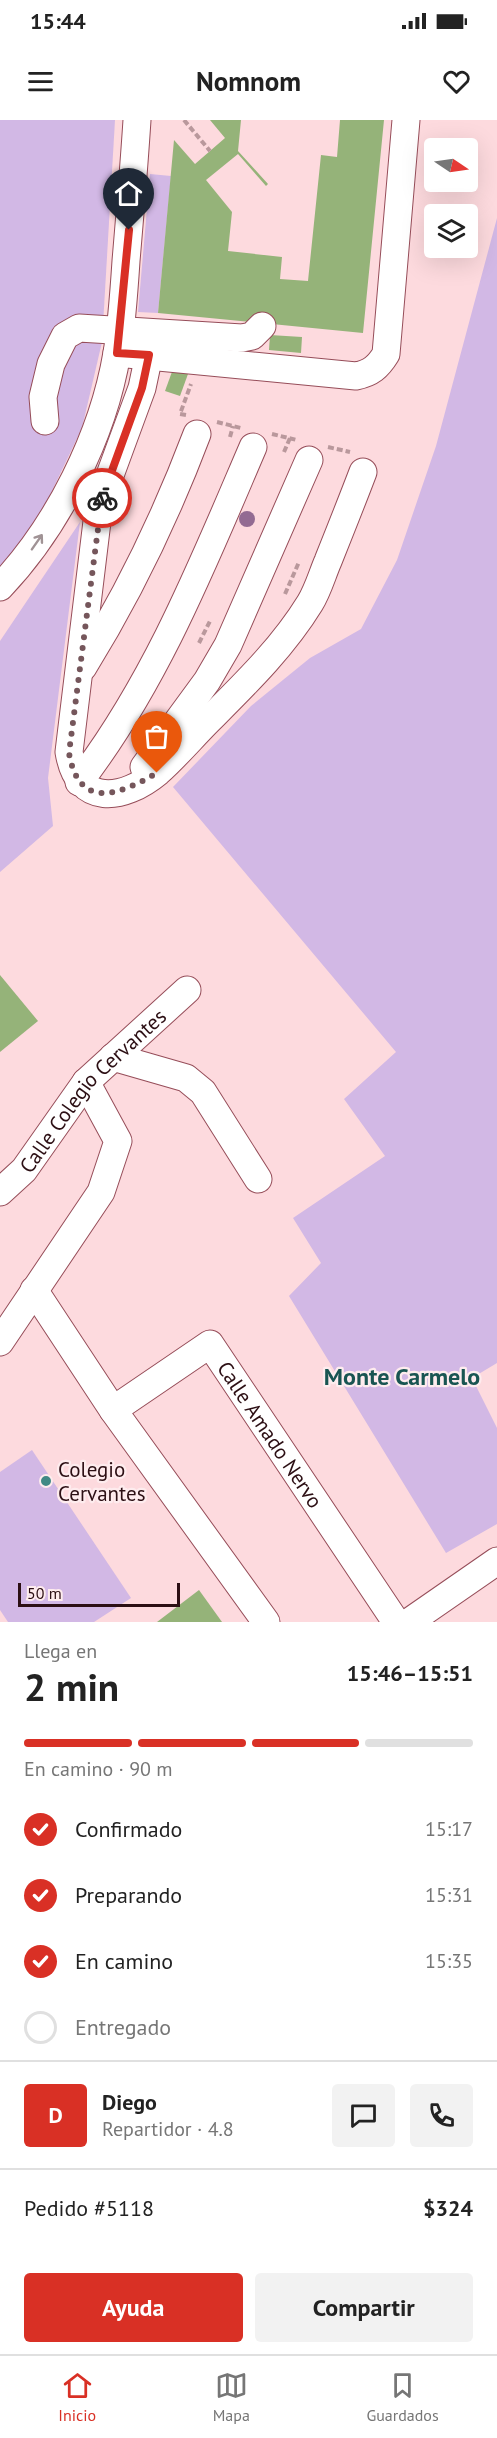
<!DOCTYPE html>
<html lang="es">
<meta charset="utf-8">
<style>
body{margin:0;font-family:"PT Sans",sans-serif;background:#f2f2f2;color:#222;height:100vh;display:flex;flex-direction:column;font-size:22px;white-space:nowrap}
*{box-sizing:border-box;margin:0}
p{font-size:20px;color:#767676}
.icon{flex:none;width:33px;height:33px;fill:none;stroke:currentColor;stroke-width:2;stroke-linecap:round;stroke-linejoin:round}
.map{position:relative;height:1502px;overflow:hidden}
.side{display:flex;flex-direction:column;background:#fff;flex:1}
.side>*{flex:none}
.needle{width:39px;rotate:103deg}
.tools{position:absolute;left:424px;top:18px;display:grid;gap:12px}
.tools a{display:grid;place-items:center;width:54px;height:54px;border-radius:6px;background:#fff;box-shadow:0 6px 24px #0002;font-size:30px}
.scale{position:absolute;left:18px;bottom:15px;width:162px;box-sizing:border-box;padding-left:6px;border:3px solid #2c0f14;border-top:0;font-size:16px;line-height:21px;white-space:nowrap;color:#2c0f14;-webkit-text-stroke:4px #feecee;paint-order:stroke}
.pin{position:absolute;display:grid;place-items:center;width:51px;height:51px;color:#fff;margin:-62px -26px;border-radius:50% 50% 50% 0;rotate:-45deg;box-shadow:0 0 6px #0007}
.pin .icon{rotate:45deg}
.courier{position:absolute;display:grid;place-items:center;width:60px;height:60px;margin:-30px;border:4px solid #d93025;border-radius:50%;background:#fff;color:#222;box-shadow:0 2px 8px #0007}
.headline em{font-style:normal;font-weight:800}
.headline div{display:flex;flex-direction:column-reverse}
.headline{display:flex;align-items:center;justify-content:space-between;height:102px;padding:0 24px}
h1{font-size:39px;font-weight:800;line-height:45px}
.bar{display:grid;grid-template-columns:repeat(4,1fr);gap:9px 6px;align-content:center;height:72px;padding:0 24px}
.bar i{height:8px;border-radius:4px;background:#e0e0e0}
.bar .on{background:#d93025}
.bar p{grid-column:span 4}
.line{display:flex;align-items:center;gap:15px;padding:0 24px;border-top:2px solid #e0e0e0}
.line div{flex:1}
.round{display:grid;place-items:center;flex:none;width:63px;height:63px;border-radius:6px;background:#f2f2f2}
ol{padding:0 24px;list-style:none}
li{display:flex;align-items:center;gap:18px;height:66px}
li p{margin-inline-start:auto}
li .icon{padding:6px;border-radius:50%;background:#d93025;color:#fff;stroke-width:4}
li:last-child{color:#767676}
li i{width:33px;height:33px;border:3px solid #e0e0e0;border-radius:50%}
.primary-button{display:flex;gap:12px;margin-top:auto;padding:12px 24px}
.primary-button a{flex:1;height:69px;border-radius:6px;background:#d93025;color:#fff;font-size:24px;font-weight:800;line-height:69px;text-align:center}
.primary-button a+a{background:#f2f2f2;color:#222}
.status{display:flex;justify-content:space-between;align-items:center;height:42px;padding:0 30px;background:#fff;direction:ltr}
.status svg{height:16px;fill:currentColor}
header{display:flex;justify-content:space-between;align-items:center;height:78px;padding:0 24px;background:#fff;font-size:27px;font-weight:800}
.tab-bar{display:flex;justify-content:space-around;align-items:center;height:84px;border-top:2px solid #e0e0e0;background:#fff;font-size:16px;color:#767676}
.tab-bar a{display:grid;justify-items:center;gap:3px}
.tab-bar .on{color:#d93025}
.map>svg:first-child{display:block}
</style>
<div class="status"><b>15:44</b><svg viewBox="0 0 49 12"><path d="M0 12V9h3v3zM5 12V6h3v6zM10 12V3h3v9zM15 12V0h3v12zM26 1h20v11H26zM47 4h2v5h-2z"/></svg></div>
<header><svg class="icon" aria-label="menu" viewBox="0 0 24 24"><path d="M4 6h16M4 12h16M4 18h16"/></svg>Nomnom<svg class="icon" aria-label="heart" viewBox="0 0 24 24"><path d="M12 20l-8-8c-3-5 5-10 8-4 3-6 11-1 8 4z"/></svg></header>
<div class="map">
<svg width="497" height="1502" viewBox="0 0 497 1502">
<rect width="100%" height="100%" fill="#fddade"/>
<!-- green -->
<g fill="#d2b8e5">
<polygon points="0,0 115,0 102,222 82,308 31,415 0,451"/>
<polygon points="150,54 171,56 158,193 138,192"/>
<polygon points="497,98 497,1243 472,1258 497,1308 497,1404 446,1433 289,1176 321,1143 293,1098 385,1036 344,979 396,932 173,667 251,586 310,538 361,509 397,440 436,326"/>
<polygon points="80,402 48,658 53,706 0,752 0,521"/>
<polygon points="32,1330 131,1478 94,1502 8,1502 0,1490 0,1352"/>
</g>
<!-- building -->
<g fill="#95b379">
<polygon points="210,0 241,0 238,31 268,64 266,66 238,34 206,60 232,92 228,131 282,137 280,159 308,161 321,35 337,37 340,0 384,0 363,213 158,193 174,20 195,44 225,18"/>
<polygon points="270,215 302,217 301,233 269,230"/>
<polygon points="173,249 188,254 180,276 165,271"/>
<polygon points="0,855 38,901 0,932"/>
<polygon points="199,1470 222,1502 157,1502"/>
</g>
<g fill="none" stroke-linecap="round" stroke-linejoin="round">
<!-- minor casing -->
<g stroke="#964d59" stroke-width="29">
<g id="minor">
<path d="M117,233L356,256C371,253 378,247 386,234L406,0"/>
<path d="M149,235L142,268L99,385L69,632C78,687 123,681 158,652C176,636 192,617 209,600C246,563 283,527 310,483C318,470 322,455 328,441C340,411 352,381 363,352"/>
<polyline points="45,301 43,277 51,244 65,216 79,208 242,218 252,216 262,206"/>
<path d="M0,467C58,406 103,316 117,233C122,203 124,172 126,141C130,94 134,47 137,0"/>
<path d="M83,547C129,473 166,396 197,314"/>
<polyline points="144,647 207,561 228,525 309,340"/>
<path d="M79,662C156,562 204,441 253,327"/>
<polyline points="113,937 186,958 203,972 258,1059"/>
<path id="s1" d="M0,1072L24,1050L86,962L187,870"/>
<polyline points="34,1170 113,1290 266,1502"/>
<polyline points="0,1222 101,1072 118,1021 86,962"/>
<path id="s2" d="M113,1290L210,1224L396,1502"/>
<polyline points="409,1502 497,1441"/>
</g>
</g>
<!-- path -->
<g stroke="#b9989c" stroke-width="4" stroke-dasharray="6 3" stroke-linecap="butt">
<polyline points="184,0 210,31"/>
<polyline points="186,295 180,294 191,264"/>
<polyline points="217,302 241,308"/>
<polyline points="272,314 297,320"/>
<polyline points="230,317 233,306"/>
<polyline points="328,327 350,332"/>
<polyline points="284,332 290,318"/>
<polyline points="285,474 299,442"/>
<polyline points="199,523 210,501"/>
</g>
<!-- minor -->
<use href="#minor" stroke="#fff" stroke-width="27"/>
</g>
<!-- trees -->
<circle fill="#936b92" cx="247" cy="399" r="8"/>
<!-- one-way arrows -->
<defs><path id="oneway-shaft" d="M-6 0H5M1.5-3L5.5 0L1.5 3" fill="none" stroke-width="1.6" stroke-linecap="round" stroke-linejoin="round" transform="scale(1.5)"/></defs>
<use stroke="#a09395" href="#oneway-shaft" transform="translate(37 422) rotate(-55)"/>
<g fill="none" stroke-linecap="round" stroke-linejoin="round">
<!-- done -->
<path stroke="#75565b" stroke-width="6" stroke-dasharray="0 10.8" d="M102,378L69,633C79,691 119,675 157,653"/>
<!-- route -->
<polyline stroke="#d93025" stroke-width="8" points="102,378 142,268 149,235 117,233 129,110"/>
</g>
<!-- markers -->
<circle fill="#418985" stroke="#feecee" stroke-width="2" cx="46" cy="1361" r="6"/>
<g text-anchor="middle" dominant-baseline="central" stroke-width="4.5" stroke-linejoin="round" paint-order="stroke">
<!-- street labels -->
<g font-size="21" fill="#2c0f14" stroke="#feecee">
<text stroke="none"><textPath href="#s1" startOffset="138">Calle Colegio Cervantes</textPath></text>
<text stroke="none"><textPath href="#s2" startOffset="226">Calle Amado Nervo</textPath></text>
</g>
<!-- poi labels -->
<g font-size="21" fill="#2c0f14" stroke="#feecee" text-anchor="start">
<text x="58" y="1349">Colegio<tspan x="58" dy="24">Cervantes</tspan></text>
</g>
<!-- quarter labels -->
<g font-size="24" font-weight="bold" fill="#195552" stroke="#feecee">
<text x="402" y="1256">Monte Carmelo</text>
</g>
</g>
</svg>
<div class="tools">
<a><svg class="needle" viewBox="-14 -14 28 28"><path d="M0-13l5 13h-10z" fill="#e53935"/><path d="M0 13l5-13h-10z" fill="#767676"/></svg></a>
<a><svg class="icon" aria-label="layers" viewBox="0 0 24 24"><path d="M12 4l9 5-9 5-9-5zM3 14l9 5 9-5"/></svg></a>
</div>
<div class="scale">50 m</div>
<div class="pin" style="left:157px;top:653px;background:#ea580c"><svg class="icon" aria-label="bag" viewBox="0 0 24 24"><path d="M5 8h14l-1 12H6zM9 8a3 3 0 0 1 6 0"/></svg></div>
<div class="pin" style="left:129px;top:110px;background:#1f2937"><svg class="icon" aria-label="home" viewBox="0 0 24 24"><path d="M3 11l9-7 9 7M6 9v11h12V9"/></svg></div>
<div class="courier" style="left:102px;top:378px"><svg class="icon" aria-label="bike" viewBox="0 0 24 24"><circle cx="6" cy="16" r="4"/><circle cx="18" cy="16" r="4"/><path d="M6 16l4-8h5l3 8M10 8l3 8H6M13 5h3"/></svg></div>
</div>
<section class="side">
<div class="headline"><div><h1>2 min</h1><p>Llega en</p></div><em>15:46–15:51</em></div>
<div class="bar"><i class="on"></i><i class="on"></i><i class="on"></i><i></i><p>En camino · 90 m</p></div>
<ol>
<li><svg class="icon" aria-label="check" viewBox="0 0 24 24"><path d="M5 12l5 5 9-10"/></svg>Confirmado<p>15:17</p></li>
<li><svg class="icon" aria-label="check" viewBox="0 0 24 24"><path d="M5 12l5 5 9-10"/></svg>Preparando<p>15:31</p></li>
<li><svg class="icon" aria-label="check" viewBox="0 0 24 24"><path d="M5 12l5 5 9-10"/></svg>En camino<p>15:35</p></li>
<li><i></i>Entregado</li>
</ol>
<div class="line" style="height:108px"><b class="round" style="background:#d93025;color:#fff">D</b><div><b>Diego</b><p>Repartidor · 4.8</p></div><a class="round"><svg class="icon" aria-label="chat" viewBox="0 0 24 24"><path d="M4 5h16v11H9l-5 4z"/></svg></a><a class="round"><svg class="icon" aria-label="phone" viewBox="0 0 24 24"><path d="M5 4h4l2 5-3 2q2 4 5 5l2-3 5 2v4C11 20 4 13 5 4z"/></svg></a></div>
<div class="line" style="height:78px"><div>Pedido #5118</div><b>$324</b></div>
<div class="primary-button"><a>Ayuda</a><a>Compartir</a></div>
</section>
<nav class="tab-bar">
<a class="on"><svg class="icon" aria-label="home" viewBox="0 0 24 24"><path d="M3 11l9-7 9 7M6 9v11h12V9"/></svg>Inicio</a>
<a><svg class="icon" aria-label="map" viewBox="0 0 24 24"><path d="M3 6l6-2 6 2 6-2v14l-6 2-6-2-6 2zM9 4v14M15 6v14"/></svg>Mapa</a>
<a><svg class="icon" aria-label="saved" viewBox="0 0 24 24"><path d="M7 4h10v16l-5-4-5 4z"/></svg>Guardados</a>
</nav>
